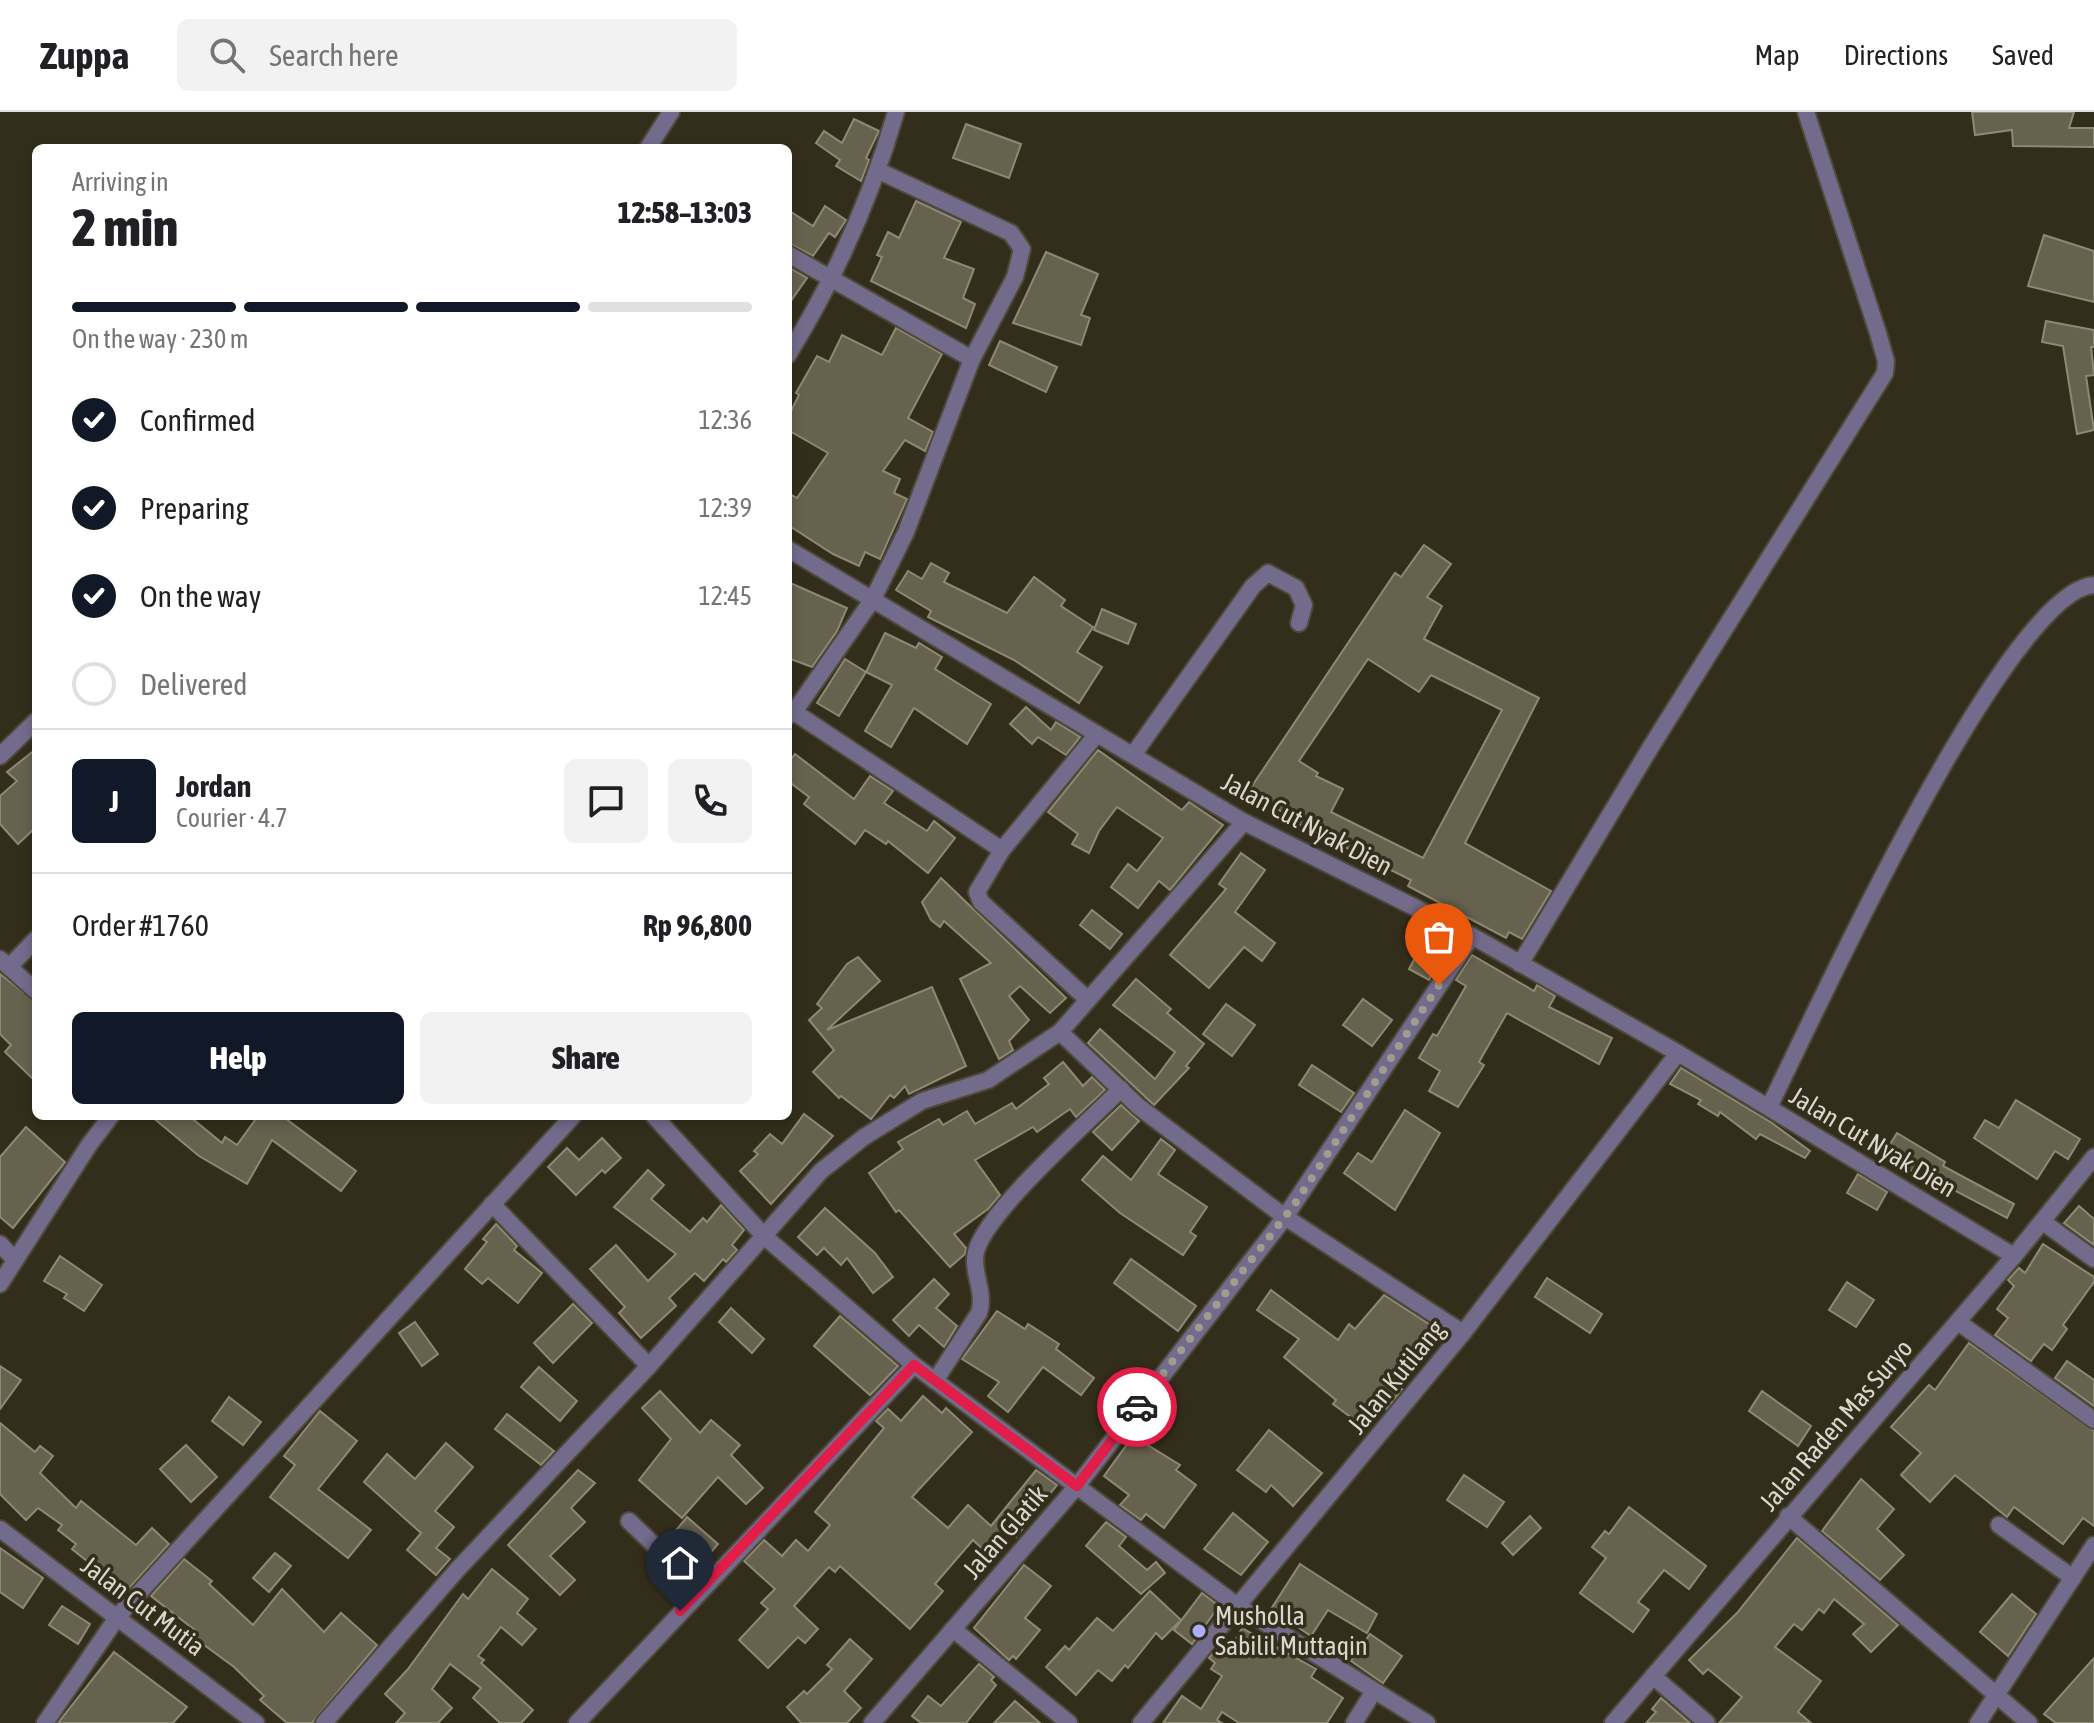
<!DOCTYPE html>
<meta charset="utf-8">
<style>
body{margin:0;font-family:"Asap Condensed",sans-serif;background:#f2f2f2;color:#202124;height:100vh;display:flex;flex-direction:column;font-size:30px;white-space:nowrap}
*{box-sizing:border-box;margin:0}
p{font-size:26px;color:#757577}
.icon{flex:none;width:44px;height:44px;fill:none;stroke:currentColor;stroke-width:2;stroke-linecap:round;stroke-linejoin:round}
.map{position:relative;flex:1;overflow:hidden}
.drawer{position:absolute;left:32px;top:32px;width:760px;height:976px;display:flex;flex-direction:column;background:#fff;border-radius:12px;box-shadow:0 4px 12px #0003}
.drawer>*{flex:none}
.pin{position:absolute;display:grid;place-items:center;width:68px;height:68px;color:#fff;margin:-82px -34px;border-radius:50% 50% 50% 0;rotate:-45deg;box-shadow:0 0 8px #0007}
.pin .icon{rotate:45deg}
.courier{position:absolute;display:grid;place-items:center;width:80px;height:80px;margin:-40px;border:6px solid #e11d48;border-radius:50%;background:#fff;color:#222;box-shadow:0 2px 10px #0007}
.summary em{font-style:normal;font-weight:800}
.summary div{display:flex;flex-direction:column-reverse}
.summary{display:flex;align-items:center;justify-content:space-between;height:136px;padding:0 40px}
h1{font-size:52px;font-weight:800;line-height:60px}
.bar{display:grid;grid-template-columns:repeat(4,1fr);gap:12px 8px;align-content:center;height:96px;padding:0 40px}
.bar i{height:10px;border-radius:6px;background:#e0e0e0}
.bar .on{background:#111827}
.bar p{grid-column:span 4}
.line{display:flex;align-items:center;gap:20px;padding:0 40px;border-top:2px solid #e0e0e0}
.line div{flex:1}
.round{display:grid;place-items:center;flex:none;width:84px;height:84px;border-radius:12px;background:#f2f2f2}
ol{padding:0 40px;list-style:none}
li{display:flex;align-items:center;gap:24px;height:88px}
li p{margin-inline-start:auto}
li .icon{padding:8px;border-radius:50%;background:#111827;color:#fff;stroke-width:4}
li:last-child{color:#757577}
li i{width:44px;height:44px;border:4px solid #e0e0e0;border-radius:50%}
.cta{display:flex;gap:16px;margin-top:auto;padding:16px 40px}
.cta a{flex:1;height:92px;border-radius:12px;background:#111827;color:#fff;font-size:32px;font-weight:800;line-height:92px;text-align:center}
.cta a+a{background:#f2f2f2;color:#202124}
header{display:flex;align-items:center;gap:48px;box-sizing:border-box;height:112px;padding:0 40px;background:#fff;border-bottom:2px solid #e0e0e0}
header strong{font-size:38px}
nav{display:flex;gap:44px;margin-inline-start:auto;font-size:28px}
.search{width:560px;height:72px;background:#f2f2f2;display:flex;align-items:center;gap:20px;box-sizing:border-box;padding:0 28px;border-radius:12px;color:#757577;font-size:30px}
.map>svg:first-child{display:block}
</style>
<header>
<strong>Zuppa</strong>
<div class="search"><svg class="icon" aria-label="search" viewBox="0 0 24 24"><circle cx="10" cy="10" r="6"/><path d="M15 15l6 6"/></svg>Search here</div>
<nav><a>Map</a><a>Directions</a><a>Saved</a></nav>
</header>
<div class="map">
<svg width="2094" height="1611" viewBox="0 0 2094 1611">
<rect width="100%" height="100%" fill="#332e1c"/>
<!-- building -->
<g fill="#67624e" stroke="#8e8974" stroke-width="2" fill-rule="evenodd">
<polygon points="1972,0 2074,0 2069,16 2094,16 2094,35 2013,34 2012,18 1975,23"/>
<polygon points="854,7 879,19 866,46 869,48 861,69 836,54 840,48 816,31 824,19 842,31"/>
<polygon points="966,12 1021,32 1009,66 953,46"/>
<polygon points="916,89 961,110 944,146 974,157 963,186 975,192 966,216 871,169 882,145 877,143 888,120 899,126"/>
<polygon points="825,94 846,108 835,125 829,121 813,144 788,131 788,98 813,114"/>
<polygon points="2044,123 2094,139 2094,190 2028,174"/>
<polygon points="1046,140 1098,162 1081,203 1090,206 1081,233 1013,211"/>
<polygon points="788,155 807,166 788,193"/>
<polygon points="2046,209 2094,218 2094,235 2091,235 2094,263 2086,264 2094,318 2077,322 2063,234 2042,230"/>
<polygon points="896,216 942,242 908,306 933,320 925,339 905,328 883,359 900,367 894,381 907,387 880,447 865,440 859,454 833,442 788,413 788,381 797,386 828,341 788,318 788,305 799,283 796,281 817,244 829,250 842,223 882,243"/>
<polygon points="1000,229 1057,255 1046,280 989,253"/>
<path d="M1424,433L1451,452L1427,485L1442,494L1424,527L1539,586L1465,731L1551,779L1522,827L1509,820L1506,826L1408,774L1411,768L1300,713L1250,677L1395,461L1401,465ZM1368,547L1419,580L1431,563L1502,598L1423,746L1331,700L1343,677L1316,664L1318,661L1299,649Z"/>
<polygon points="931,451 949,461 944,470 1007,501 1034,465 1065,488 1061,494 1093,515 1077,540 1102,555 1079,591 1014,548 928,505 931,499 896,478 908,459 922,467"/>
<polygon points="788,470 847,496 837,519 812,555 788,546"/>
<polygon points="1102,497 1136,512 1128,532 1094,518"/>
<polygon points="885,521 916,536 919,531 942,545 935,557 991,592 967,632 914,596 891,635 865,619 892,573 866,560"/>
<polygon points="845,547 866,560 839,604 817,591"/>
<polygon points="1026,595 1051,618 1056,610 1080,625 1066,643 1038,625 1032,632 1010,612"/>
<polygon points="36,637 36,715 18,732 0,712 0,684 17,669 7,660"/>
<polygon points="1098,638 1182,698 1189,690 1223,713 1170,778 1159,769 1138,796 1111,775 1128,752 1137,759 1163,726 1117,695 1099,719 1089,741 1072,732 1078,722 1048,700"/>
<polygon points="795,642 854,687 870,664 893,679 884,691 927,719 934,709 955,726 928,761 888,729 886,732 865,718 855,732 804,692 809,685 788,669 788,651"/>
<polygon points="1241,741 1265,758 1235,800 1275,831 1262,849 1244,835 1209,876 1170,843 1226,777 1219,772"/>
<polygon points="941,766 1066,886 1050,901 1020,874 1009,884 1029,908 1009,929 1013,938 999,947 960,867 991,851 944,809 940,815 931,808 922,790"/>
<polygon points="1092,798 1122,822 1110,837 1080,813"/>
<polygon points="1419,838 1439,849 1429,868 1409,857"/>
<polygon points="1472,843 1534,879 1537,873 1555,884 1549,895 1612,926 1599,952 1507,901 1479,950 1484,953 1458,995 1429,979 1440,959 1419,946 1433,922 1437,924 1466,874 1456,868"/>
<polygon points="858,845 880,869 827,918 932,875 966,954 909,982 905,974 894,986 890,983 871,1007 841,984 839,986 813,960 834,938 809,908 822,896 817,892 847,852"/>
<polygon points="0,862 36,890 36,970 5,940 11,933 0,922"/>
<polygon points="1136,867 1171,897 1167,901 1204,932 1186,954 1189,956 1154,993 1088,931 1100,917 1155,967 1175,940 1113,893"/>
<polygon points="1363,887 1392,908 1372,934 1343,913"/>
<polygon points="1226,892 1255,913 1232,944 1203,922"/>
<polygon points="1063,950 1083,974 1092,965 1105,978 1076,1005 1070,997 1037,1020 1033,1015 975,1048 1000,1083 988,1097 954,1122 966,1136 965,1142 950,1155 899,1098 896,1100 869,1061 903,1037 898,1030 939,1007 943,1013 967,999 975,1012 1012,991 1016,997 1049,972 1044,966"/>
<polygon points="1312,953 1354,981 1341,1000 1299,973"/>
<polygon points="1681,956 1772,1011 1810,1039 1805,1046 1760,1022 1756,1027 1720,1000 1718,1004 1698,992 1701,988 1670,972"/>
<polygon points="2016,988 2080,1027 2068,1047 2055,1039 2037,1067 1974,1026 1985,1008 1999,1016"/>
<polygon points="1121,993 1139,1009 1112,1038 1093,1020"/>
<polygon points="1405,998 1440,1021 1395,1098 1344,1061 1358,1041 1372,1050"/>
<polygon points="804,1002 833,1024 771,1092 740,1059 758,1042 754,1039 770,1022 782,1032"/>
<polygon points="151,1004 189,1004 222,1031 225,1025 237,1033 258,1004 282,1004 356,1059 341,1079 272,1028 247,1072 199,1044"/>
<polygon points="26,1015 65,1050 13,1116 0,1105 0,1045"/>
<polygon points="1897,1021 1945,1050 1943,1054 2014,1092 2007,1106 1935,1068 1933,1072 1884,1042"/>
<polygon points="602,1026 621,1046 605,1061 602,1058 576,1083 548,1055 567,1036 579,1048"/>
<polygon points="1161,1027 1175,1038 1158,1062 1207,1095 1190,1120 1196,1124 1183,1143 1120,1101 1082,1068 1103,1044 1131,1068"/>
<polygon points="648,1058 664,1073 651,1087 690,1120 703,1106 707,1110 721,1093 744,1118 732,1133 737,1138 726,1150 723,1147 704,1169 695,1161 669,1186 676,1194 641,1226 619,1201 625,1195 590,1157 616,1133 648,1169 676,1142 614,1095"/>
<polygon points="1858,1062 1887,1080 1877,1098 1847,1081"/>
<polygon points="2079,1094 2094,1107 2094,1133 2064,1111"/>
<polygon points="825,1096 875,1141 893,1165 873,1181 847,1146 841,1153 824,1136 817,1143 798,1125"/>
<polygon points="496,1112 517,1134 514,1138 542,1161 518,1191 488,1166 482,1172 465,1157 487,1130 483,1127"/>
<polygon points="2043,1132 2094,1165 2094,1170 2063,1213 2067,1217 2052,1238 2044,1232 2031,1249 1995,1223 2008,1206 1997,1197 2014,1174 2008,1168 2019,1156 2025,1161"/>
<polygon points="60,1144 102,1173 84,1199 64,1186 67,1182 44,1169"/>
<polygon points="1131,1147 1196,1194 1178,1219 1114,1171"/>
<polygon points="1547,1166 1602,1202 1590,1221 1535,1185"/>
<polygon points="934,1167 949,1182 936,1196 957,1214 944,1235 919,1213 909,1224 893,1208"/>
<polygon points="1847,1170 1874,1188 1856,1215 1829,1198"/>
<polygon points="1271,1178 1338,1228 1349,1212 1355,1217 1384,1183 1438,1218 1393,1269 1402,1277 1386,1297 1381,1292 1364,1315 1333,1292 1336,1288 1284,1245 1299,1227 1257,1198"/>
<polygon points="573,1192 592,1211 553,1251 534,1231"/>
<polygon points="731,1196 764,1227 752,1241 719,1210"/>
<polygon points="997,1199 1025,1217 1028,1212 1059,1232 1056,1237 1094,1266 1081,1283 1043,1255 1008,1300 988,1284 999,1270 962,1247"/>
<polygon points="840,1204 898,1254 870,1283 814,1234"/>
<polygon points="415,1210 438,1242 422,1254 399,1221"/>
<polygon points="1969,1231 2094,1319 2094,1414 2083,1406 2063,1432 2014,1395 2007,1405 1955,1363 1930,1390 1901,1363 1921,1341 1891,1315 1929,1273 1935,1278"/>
<polygon points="2067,1249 2094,1268 2094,1294 2055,1266"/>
<polygon points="0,1254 21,1268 0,1297"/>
<polygon points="539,1255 577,1289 560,1309 521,1275"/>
<polygon points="660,1279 700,1321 711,1308 740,1333 731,1343 763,1376 746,1392 718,1365 682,1406 639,1368 671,1327 642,1296"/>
<polygon points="1762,1279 1811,1314 1798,1334 1749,1299"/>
<polygon points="923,1284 942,1301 946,1296 972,1320 912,1385 948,1416 968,1393 991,1414 1036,1358 1057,1373 1016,1425 1007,1418 987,1441 973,1428 935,1472 943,1479 910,1517 840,1454 835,1460 829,1455 794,1494 818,1517 805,1531 798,1525 768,1556 739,1528 768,1497 761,1491 775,1477 744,1449 764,1428 782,1444 796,1428 808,1439 830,1413 815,1400 884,1316 876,1309 888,1297 901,1309"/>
<polygon points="229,1285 261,1310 243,1333 212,1309"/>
<polygon points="320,1299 357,1329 318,1377 371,1418 348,1446 270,1385 295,1353 284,1344"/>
<polygon points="507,1302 554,1339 541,1353 495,1317"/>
<polygon points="0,1311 35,1340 40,1334 53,1344 40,1361 76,1396 81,1389 136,1433 152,1416 169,1432 122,1484 104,1467 107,1465 72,1437 76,1432 58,1418 62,1413 38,1396 26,1408 0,1382"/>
<polygon points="1269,1318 1322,1361 1293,1394 1271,1373 1266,1380 1237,1358"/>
<polygon points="1133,1324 1180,1353 1176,1358 1196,1373 1164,1416 1146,1402 1141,1408 1120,1393 1129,1383 1104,1364"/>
<polygon points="446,1331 473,1355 435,1399 454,1415 436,1436 450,1447 436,1463 407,1438 421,1421 364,1370 387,1342 415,1367"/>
<polygon points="186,1333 217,1365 191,1390 160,1357"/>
<polygon points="578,1358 595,1371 571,1396 585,1410 550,1444 575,1468 560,1483 508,1433"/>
<polygon points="1464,1363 1504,1390 1487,1415 1447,1388"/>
<polygon points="1861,1367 1894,1397 1877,1417 1904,1443 1880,1468 1822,1419"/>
<polygon points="1629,1395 1706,1454 1689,1477 1664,1458 1638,1490 1649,1498 1633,1520 1580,1481 1606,1446 1592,1435 1605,1419 1609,1422"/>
<polygon points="1233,1401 1268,1430 1241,1463 1204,1437"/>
<polygon points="1530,1404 1541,1416 1513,1443 1502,1431"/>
<polygon points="687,1405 718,1432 698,1455 668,1428"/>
<polygon points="1106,1410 1126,1425 1119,1434 1147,1458 1156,1450 1165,1461 1141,1482 1086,1434"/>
<polygon points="1797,1426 1898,1513 1871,1540 1853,1522 1864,1512 1834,1487 1824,1501 1819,1497 1802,1518 1794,1512 1775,1535 1821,1569 1798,1600 1811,1611 1719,1611 1742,1585 1708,1557 1703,1562 1689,1548 1737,1501"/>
<polygon points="0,1436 43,1466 23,1496 0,1480"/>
<polygon points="275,1441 291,1454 269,1480 253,1466"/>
<polygon points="184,1447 212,1469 209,1472 253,1513 282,1477 324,1520 341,1501 377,1533 312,1611 287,1611 260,1588 264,1584 234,1555 192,1524 196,1519 151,1484"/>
<polygon points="1300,1452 1377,1502 1367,1521 1328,1498 1311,1524 1271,1497"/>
<polygon points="1024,1453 1051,1474 1025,1506 1040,1518 1016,1547 1013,1544 1009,1548 974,1516"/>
<polygon points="492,1457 528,1487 517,1501 536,1517 522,1533 501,1515 478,1544 484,1548 481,1551 533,1598 521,1611 500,1611 473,1586 481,1576 450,1552 432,1577 452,1596 438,1611 396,1611 405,1601 385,1582 408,1557 463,1482 468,1487"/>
<polygon points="1150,1479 1181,1508 1162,1527 1156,1521 1128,1556 1125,1553 1112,1569 1098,1558 1076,1583 1046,1555 1065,1534 1069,1538 1097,1506 1113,1519"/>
<polygon points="1202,1481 1219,1494 1192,1532 1174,1518"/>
<polygon points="2012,1482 2036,1502 2008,1544 1980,1520"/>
<polygon points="62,1494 90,1512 78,1532 49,1513"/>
<polygon points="1242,1516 1316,1557 1311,1565 1343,1586 1327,1611 1239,1611 1222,1600 1217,1608 1222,1611 1163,1611 1182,1584 1201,1597 1222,1564 1211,1557 1215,1551 1209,1546 1226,1526 1233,1532"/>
<polygon points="1370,1522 1402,1544 1383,1571 1351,1549"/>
<polygon points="850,1527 872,1547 844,1579 861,1596 847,1611 801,1611 787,1595 804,1579 807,1582 832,1557 827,1553"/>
<polygon points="114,1540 187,1595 173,1611 58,1611"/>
<polygon points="2094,1546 2094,1611 2056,1611 2044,1602"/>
<polygon points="979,1552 994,1565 991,1568 996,1573 966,1611 921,1611 912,1604 928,1584 941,1594"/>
<polygon points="1661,1586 1690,1611 1646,1611 1656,1600 1652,1597"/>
<polygon points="1015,1589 1040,1611 994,1611"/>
</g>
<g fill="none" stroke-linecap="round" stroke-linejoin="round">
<!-- minor casing -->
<g stroke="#4e4938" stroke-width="20">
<g id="minor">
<polyline points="648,36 671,0"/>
<polyline points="788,142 972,247"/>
<polyline points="788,437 1244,710 1472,824 1678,941 2014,1144"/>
<polyline points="794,600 1002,738"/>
<polyline points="788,604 794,600 873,487 906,420 972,247 1015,165 1022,137 1011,121 879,59"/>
<polyline points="1133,643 1253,474 1268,461 1296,476 1304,493 1299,511"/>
<polyline points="0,644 36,609"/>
<polyline points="0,847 36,879"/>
<polyline points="1520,852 1652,633 1885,261 1886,249 1878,221 1806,0"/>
<polyline points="9,855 36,827"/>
<polyline points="1086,886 981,790 977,780 1002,738 1097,622"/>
<polyline points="1060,920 1139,995 1285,1105 1463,1221"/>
<path d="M1769,995C1812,909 2007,478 2094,473"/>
<polyline points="654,1004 765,1125 914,1253 1239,1495 1427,1611"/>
<polyline points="492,1092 649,1254"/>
<polyline points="2043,1110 2094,1147"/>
<polyline points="0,1132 15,1148"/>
<polyline points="1958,1210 2094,1308"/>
<path d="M935,1269L979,1201C986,1179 971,1161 976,1140C985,1101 1088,1010 1121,977"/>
<polyline points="1788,1404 2029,1611"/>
<polyline points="629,1409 700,1477"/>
<polyline points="1999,1413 2073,1466"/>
<polyline points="953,1517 1069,1611"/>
<polyline points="1653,1564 1707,1611"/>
<polyline points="45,1611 118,1504 573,1004"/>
<polyline points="324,1611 457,1458 649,1254 821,1059 864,1025 922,989 988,968 1060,920 1244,710"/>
<polyline points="577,1611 914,1253"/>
<polyline points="872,1611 1077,1374 1285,1105 1472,824"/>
<polyline points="1141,1611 1463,1221 1678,941"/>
<polyline points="1354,1611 1374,1579"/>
<polyline points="1978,1611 2094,1433"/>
</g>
</g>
<!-- tertiary casing -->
<g stroke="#4e4938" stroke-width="20">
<g id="tertiary">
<path d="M788,243C835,167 871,86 896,0"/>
<polyline points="0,1172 89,1033 111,1004"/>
<polyline points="0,1417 256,1611"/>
<polyline points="1613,1611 2014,1144 2094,1045"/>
</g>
</g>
<!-- minor -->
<use href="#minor" stroke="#726b8b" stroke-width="16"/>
<!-- tertiary -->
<use href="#tertiary" stroke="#726b8b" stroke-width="16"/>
</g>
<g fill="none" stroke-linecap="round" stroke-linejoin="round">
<!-- done -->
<polyline stroke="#a09c8f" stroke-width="8" stroke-dasharray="0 14.4" points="1137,1295 1294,1093 1439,873"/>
<!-- route -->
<polyline stroke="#e11d48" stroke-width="10" points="680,1499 914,1253 1077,1374 1137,1295"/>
</g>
<!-- markers -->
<circle fill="#acaffb" stroke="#332e1c" stroke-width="3" cx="1199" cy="1519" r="8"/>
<g text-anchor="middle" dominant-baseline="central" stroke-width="7" stroke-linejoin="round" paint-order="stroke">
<!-- street labels -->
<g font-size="26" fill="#dad8cd" stroke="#332e1c">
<text transform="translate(1307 712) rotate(28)">Jalan Cut Nyak Dien</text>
<text transform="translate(1873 1030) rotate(31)">Jalan Cut Nyak Dien</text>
<text transform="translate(1396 1265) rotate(-51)">Jalan Kutilang</text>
<text transform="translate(1836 1313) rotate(-49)">Jalan Raden Mas Suryo</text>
<text transform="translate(1005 1420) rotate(-49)">Jalan Glatik</text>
<text transform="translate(143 1494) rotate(37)">Jalan Cut Mutia</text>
</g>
<!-- poi labels -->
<g font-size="26" fill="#dad8cd" stroke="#332e1c" text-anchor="start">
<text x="1215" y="1504">Musholla<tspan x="1215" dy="30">Sabilil Muttaqin</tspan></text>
</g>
</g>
</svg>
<div class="pin" style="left:1439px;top:873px;background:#ea580c"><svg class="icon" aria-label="bag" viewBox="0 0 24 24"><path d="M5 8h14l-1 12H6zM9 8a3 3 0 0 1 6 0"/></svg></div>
<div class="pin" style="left:680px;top:1499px;background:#1f2937"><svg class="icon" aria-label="home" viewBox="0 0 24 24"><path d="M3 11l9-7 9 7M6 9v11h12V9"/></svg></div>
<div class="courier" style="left:1137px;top:1295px"><svg class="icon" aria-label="car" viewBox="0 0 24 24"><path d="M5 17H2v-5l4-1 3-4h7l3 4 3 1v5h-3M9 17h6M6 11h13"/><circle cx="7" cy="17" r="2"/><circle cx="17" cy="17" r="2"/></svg></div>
<section class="drawer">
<div class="summary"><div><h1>2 min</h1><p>Arriving in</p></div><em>12:58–13:03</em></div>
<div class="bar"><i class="on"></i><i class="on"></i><i class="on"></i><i></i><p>On the way · 230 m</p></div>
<ol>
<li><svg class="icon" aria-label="check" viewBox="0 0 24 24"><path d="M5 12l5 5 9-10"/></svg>Confirmed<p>12:36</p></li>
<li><svg class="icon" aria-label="check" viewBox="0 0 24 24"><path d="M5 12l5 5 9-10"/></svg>Preparing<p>12:39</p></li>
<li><svg class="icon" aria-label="check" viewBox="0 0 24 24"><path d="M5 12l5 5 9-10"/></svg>On the way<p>12:45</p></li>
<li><i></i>Delivered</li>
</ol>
<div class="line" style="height:144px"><b class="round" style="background:#111827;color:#fff">J</b><div><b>Jordan</b><p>Courier · 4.7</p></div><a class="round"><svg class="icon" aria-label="chat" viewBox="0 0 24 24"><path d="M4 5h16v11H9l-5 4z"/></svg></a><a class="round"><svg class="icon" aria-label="phone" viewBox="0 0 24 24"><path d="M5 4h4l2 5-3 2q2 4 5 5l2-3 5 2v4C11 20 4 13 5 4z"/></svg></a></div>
<div class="line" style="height:104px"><div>Order #1760</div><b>Rp 96,800</b></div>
<div class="cta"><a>Help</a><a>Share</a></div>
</section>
</div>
